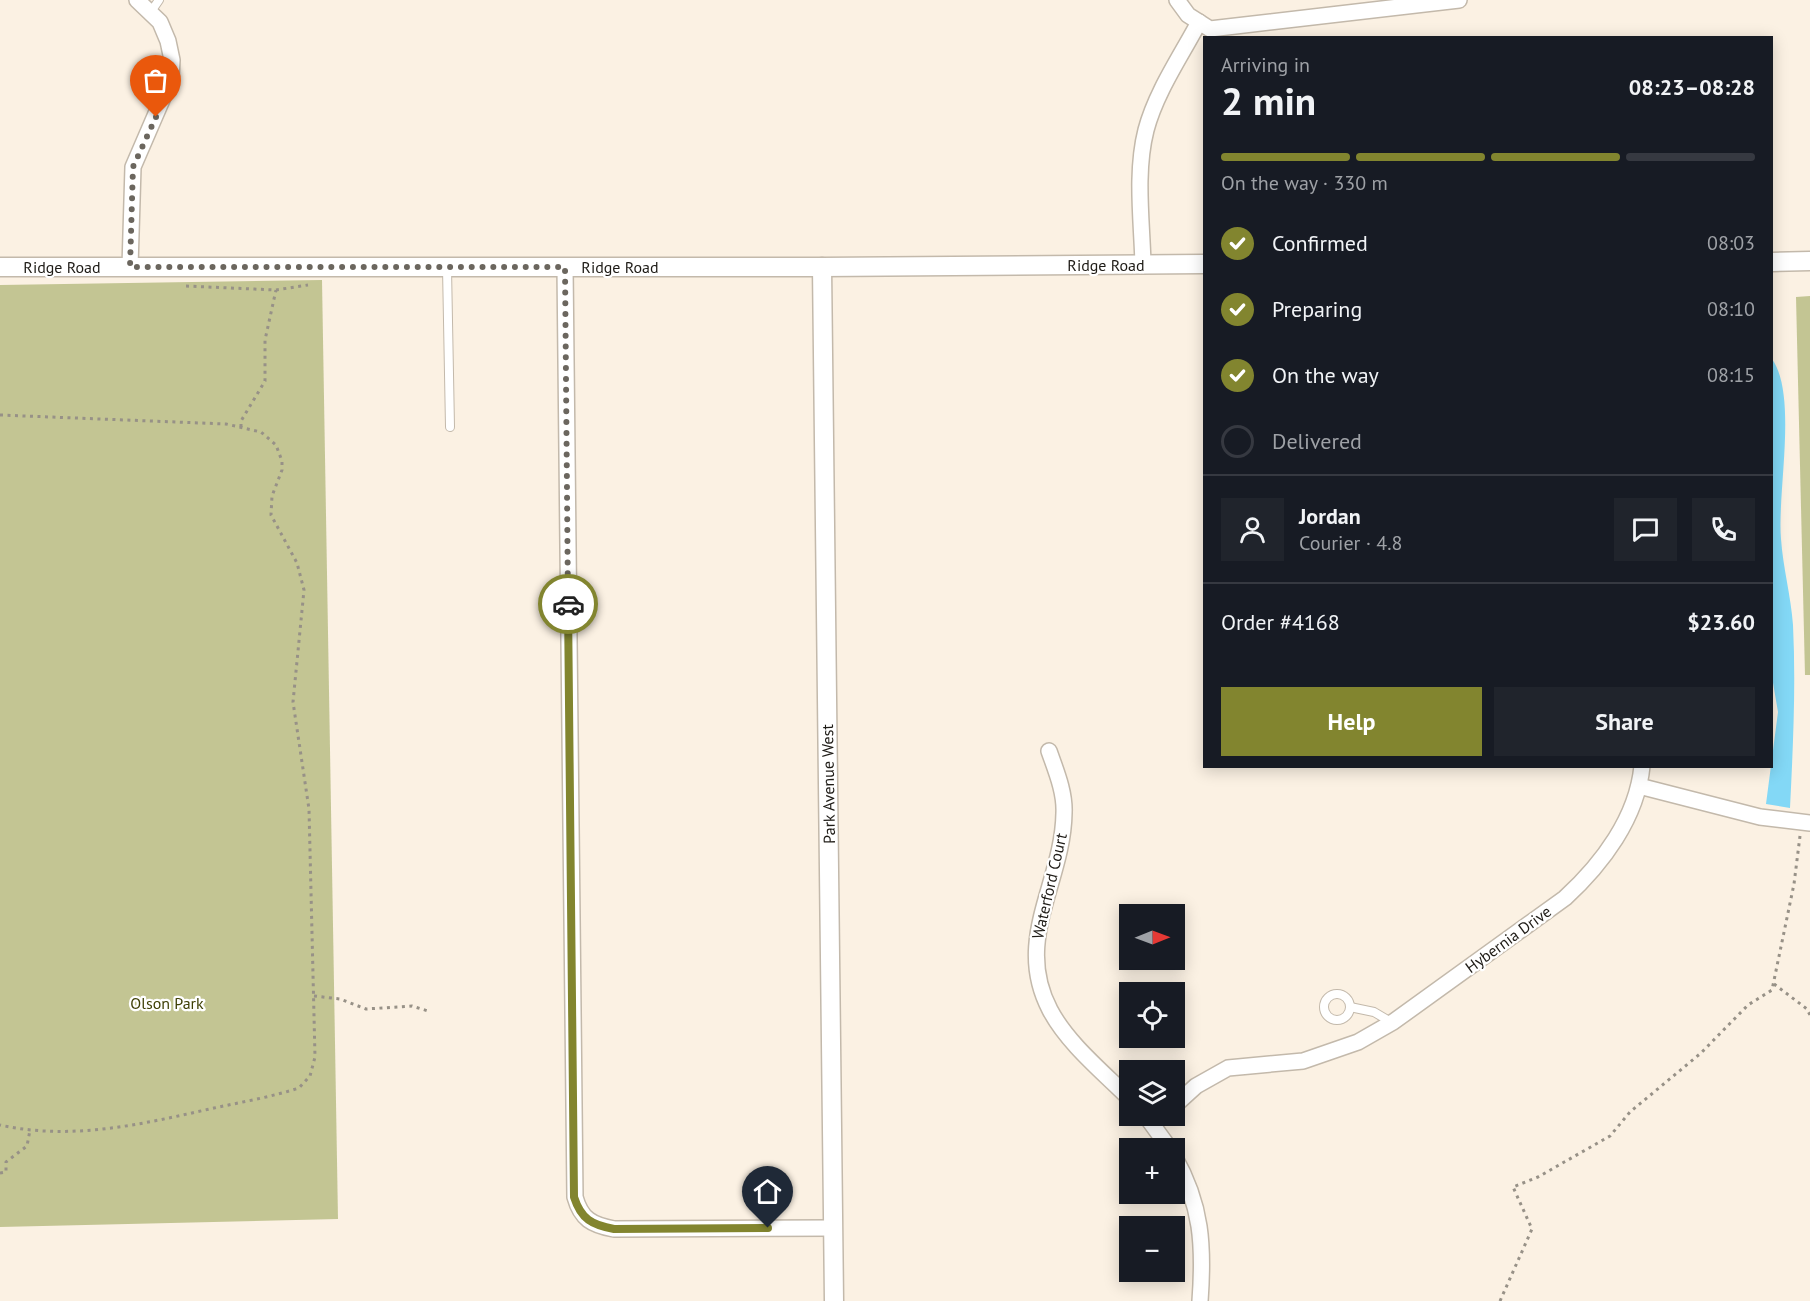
<!DOCTYPE html>
<meta charset="utf-8">
<style>
body{margin:0;font-family:"PT Sans",sans-serif;background:#20242c;color:#f1f3f6;height:100vh;display:flex;flex-direction:column;font-size:22px;white-space:nowrap}
*{box-sizing:border-box;margin:0}
p{font-size:20px;color:#9ea1a6}
.icon{flex:none;width:33px;height:33px;fill:none;stroke:currentColor;stroke-width:2;stroke-linecap:round;stroke-linejoin:round}
.map{position:relative;flex:1;overflow:hidden}
.panel{position:absolute;left:1203px;top:36px;width:570px;height:732px;display:flex;flex-direction:column;background:#171b24;border-radius:0px;box-shadow:0 3px 15px #0003}
.panel>*{flex:none}
.needle{width:39px;rotate:89deg}
.controls{position:absolute;left:1119px;top:904px;display:grid;gap:12px}
.controls a{display:grid;place-items:center;width:66px;height:66px;border-radius:0px;background:#171b24;box-shadow:0 3px 15px #0003;font-size:30px}
.pin{position:absolute;display:grid;place-items:center;width:51px;height:51px;color:#fff;margin:-62px -26px;border-radius:50% 50% 50% 0;rotate:-45deg;box-shadow:0 0 6px #0007}
.pin .icon{rotate:45deg}
.courier{position:absolute;display:grid;place-items:center;width:60px;height:60px;margin:-30px;border:4px solid #82852f;border-radius:50%;background:#fff;color:#222;box-shadow:0 2px 8px #0007}
.headline em{font-style:normal;font-weight:600}
.headline div{display:flex;flex-direction:column-reverse}
.headline{display:flex;align-items:center;justify-content:space-between;height:102px;padding:0 18px}
h1{font-size:39px;font-weight:600;line-height:45px}
.bar{display:grid;grid-template-columns:repeat(4,1fr);gap:9px 6px;align-content:center;height:72px;padding:0 18px}
.bar i{height:8px;border-radius:4px;background:#363941}
.bar .active{background:#82852f}
.bar p{grid-column:span 4}
.line{display:flex;align-items:center;gap:15px;padding:0 18px;border-top:2px solid #363941}
.line div{flex:1}
.round{display:grid;place-items:center;flex:none;width:63px;height:63px;border-radius:0px;background:#20242c}
ol{padding:0 18px;list-style:none}
li{display:flex;align-items:center;gap:18px;height:66px}
li p{margin-inline-start:auto}
li .icon{padding:6px;border-radius:50%;background:#82852f;color:#fff;stroke-width:4}
li:last-child{color:#9ea1a6}
li i{width:33px;height:33px;border:3px solid #363941;border-radius:50%}
.cta{display:flex;gap:12px;margin-top:auto;padding:12px 18px}
.cta a{flex:1;height:69px;border-radius:0px;background:#82852f;color:#fff;font-size:24px;font-weight:600;line-height:69px;text-align:center}
.cta a+a{background:#20242c;color:#f1f3f6}
.map>svg:first-child{display:block}
</style>
<div class="map">
<svg width="1810" height="1301" viewBox="0 0 1810 1301">
<rect width="100%" height="100%" fill="#fbf1e3"/>
<!-- green -->
<g fill="#c3c593">
<polygon points="322,280 338,1219 0,1227 0,285"/>
<polygon points="1810,296 1810,675 1805,675 1796,297"/>
</g>
<!-- water -->
<path fill="#83d8f6" d="M1772,359C1798,396 1777,492 1781,539C1783,568 1791,596 1793,625C1796,686 1793,747 1790,808L1766,804L1778,712L1772,677Z"/>
<g fill="none" stroke-linecap="round" stroke-linejoin="round">
<!-- service casing -->
<g stroke="#c3b9ab" stroke-width="10">
<g id="service">
<polyline points="150,13 159,0"/>
<polyline points="447,268 450,427"/>
<circle cx="1337" cy="1007" r="13"/>
<polyline points="1350,1007 1374,1012 1391,1022"/>
</g>
</g>
<!-- minor casing -->
<g stroke="#c3b9ab" stroke-width="18">
<g id="minor">
<polyline points="1177,0 1188,15 1210,29 1459,0"/>
<path d="M1143,265C1142,222 1135,173 1146,130C1156,92 1181,56 1199,22"/>
<polyline points="130,267 133,167 171,79 172,60 168,41 160,22 137,0"/>
<path d="M565,267L575,1197C581,1219 592,1225 614,1229L834,1228"/>
<path d="M1049,751C1056,771 1065,792 1064,813C1063,883 1013,940 1050,1010C1068,1044 1103,1072 1130,1099"/>
<polyline points="1639,786 1760,817 1810,823"/>
<path d="M1174,1106L1196,1086L1228,1068L1303,1061L1358,1042L1393,1022L1565,898C1602,864 1637,818 1642,766"/>
<polyline points="1146,1116 1170,1149"/>
<path d="M1174,1156C1202,1205 1204,1246 1200,1301"/>
</g>
</g>
<!-- tertiary casing -->
<g stroke="#c3b9ab" stroke-width="21">
<g id="tertiary">
<polyline points="1772,262 1810,261"/>
<polyline points="0,267 822,267 1204,264"/>
<polyline points="822,267 834,1301"/>
</g>
</g>
<!-- path -->
<g stroke="#979187" stroke-width="3" stroke-dasharray="3 4.5" stroke-linecap="butt">
<polyline points="186,286 276,290 308,285"/>
<path d="M0,415L226,424L261,432L276,445L282,461V470L272,496L271,515L297,563L304,590L293,702L309,809L315,1057L310,1076L299,1088C271,1097 242,1102 214,1108C143,1124 72,1141 0,1125"/>
<polyline points="241,427 241,421 265,381 265,340 276,290"/>
<polyline points="1774,984 1807,1009 1810,1015"/>
<polyline points="314,996 340,999 366,1009 412,1006 428,1011"/>
<polyline points="0,1173 6,1172 6,1162 27,1146 30,1130"/>
<polyline points="1500,1301 1532,1229 1513,1187 1538,1177 1610,1136 1630,1112 1701,1053 1748,1005 1772,990 1794,884 1800,836"/>
</g>
<!-- service -->
<use href="#service" stroke="#fff" stroke-width="8"/>
<!-- minor -->
<use href="#minor" stroke="#fff" stroke-width="15"/>
<!-- tertiary -->
<use href="#tertiary" stroke="#fff" stroke-width="18"/>
</g>
<g fill="none" stroke-linecap="round" stroke-linejoin="round">
<!-- done -->
<polyline stroke="#6b665e" stroke-width="6" stroke-dasharray="0 10.8" points="156,117 133,167 130,267 565,267 568,604"/>
<!-- route -->
<path stroke="#82852f" stroke-width="8" d="M568,604L574,1197C581,1219 592,1225 614,1229L768,1228"/>
</g>
<g text-anchor="middle" dominant-baseline="central" stroke-width="4.5" stroke-linejoin="round" paint-order="stroke">
<!-- street labels -->
<g font-size="16" fill="#1e1b16" stroke="#fff">
<text x="1106" y="265">Ridge Road</text>
<text x="62" y="267">Ridge Road</text>
<text x="620" y="267">Ridge Road</text>
<text transform="translate(828 784) rotate(-91)">Park Avenue West</text>
<text transform="translate(1049 886) rotate(-77)">Waterford Court</text>
<text transform="translate(1508 939) rotate(-36)">Hybernia Drive</text>
</g>
<!-- park labels -->
<g font-size="16" fill="#3e3f05" stroke="#fff">
<text x="167" y="1003">Olson Park</text>
</g>
</g>
</svg>
<div class="controls">
<a><svg class="needle" viewBox="-14 -14 28 28"><path d="M0-13l5 13h-10z" fill="#e53935"/><path d="M0 13l5-13h-10z" fill="#9ea1a6"/></svg></a>
<a><svg class="icon" aria-label="locate" viewBox="0 0 24 24"><circle cx="12" cy="12" r="6"/><path d="M12 2v4M12 18v4M2 12h4M18 12h4"/></svg></a>
<a><svg class="icon" aria-label="layers" viewBox="0 0 24 24"><path d="M12 4l9 5-9 5-9-5zM3 14l9 5 9-5"/></svg></a>
<a>+</a>
<a>−</a>
</div>
<div class="pin" style="left:156px;top:117px;background:#ea580c"><svg class="icon" aria-label="bag" viewBox="0 0 24 24"><path d="M5 8h14l-1 12H6zM9 8a3 3 0 0 1 6 0"/></svg></div>
<div class="pin" style="left:768px;top:1228px;background:#1f2937"><svg class="icon" aria-label="home" viewBox="0 0 24 24"><path d="M3 11l9-7 9 7M6 9v11h12V9"/></svg></div>
<div class="courier" style="left:568px;top:604px"><svg class="icon" aria-label="car" viewBox="0 0 24 24"><path d="M5 17H2v-5l4-1 3-4h7l3 4 3 1v5h-3M9 17h6M6 11h13"/><circle cx="7" cy="17" r="2"/><circle cx="17" cy="17" r="2"/></svg></div>
<section class="panel">
<div class="headline"><div><h1>2 min</h1><p>Arriving in</p></div><em>08:23–08:28</em></div>
<div class="bar"><i class="active"></i><i class="active"></i><i class="active"></i><i></i><p>On the way · 330 m</p></div>
<ol>
<li><svg class="icon" aria-label="check" viewBox="0 0 24 24"><path d="M5 12l5 5 9-10"/></svg>Confirmed<p>08:03</p></li>
<li><svg class="icon" aria-label="check" viewBox="0 0 24 24"><path d="M5 12l5 5 9-10"/></svg>Preparing<p>08:10</p></li>
<li><svg class="icon" aria-label="check" viewBox="0 0 24 24"><path d="M5 12l5 5 9-10"/></svg>On the way<p>08:15</p></li>
<li><i></i>Delivered</li>
</ol>
<div class="line" style="height:108px"><a class="round"><svg class="icon" aria-label="person" viewBox="0 0 24 24"><circle cx="12" cy="8" r="4"/><path d="M4 21q1-7 8-7t8 7"/></svg></a><div><b>Jordan</b><p>Courier · 4.8</p></div><a class="round"><svg class="icon" aria-label="chat" viewBox="0 0 24 24"><path d="M4 5h16v11H9l-5 4z"/></svg></a><a class="round"><svg class="icon" aria-label="phone" viewBox="0 0 24 24"><path d="M5 4h4l2 5-3 2q2 4 5 5l2-3 5 2v4C11 20 4 13 5 4z"/></svg></a></div>
<div class="line" style="height:78px"><div>Order #4168</div><b>$23.60</b></div>
<div class="cta"><a>Help</a><a>Share</a></div>
</section>
</div>
